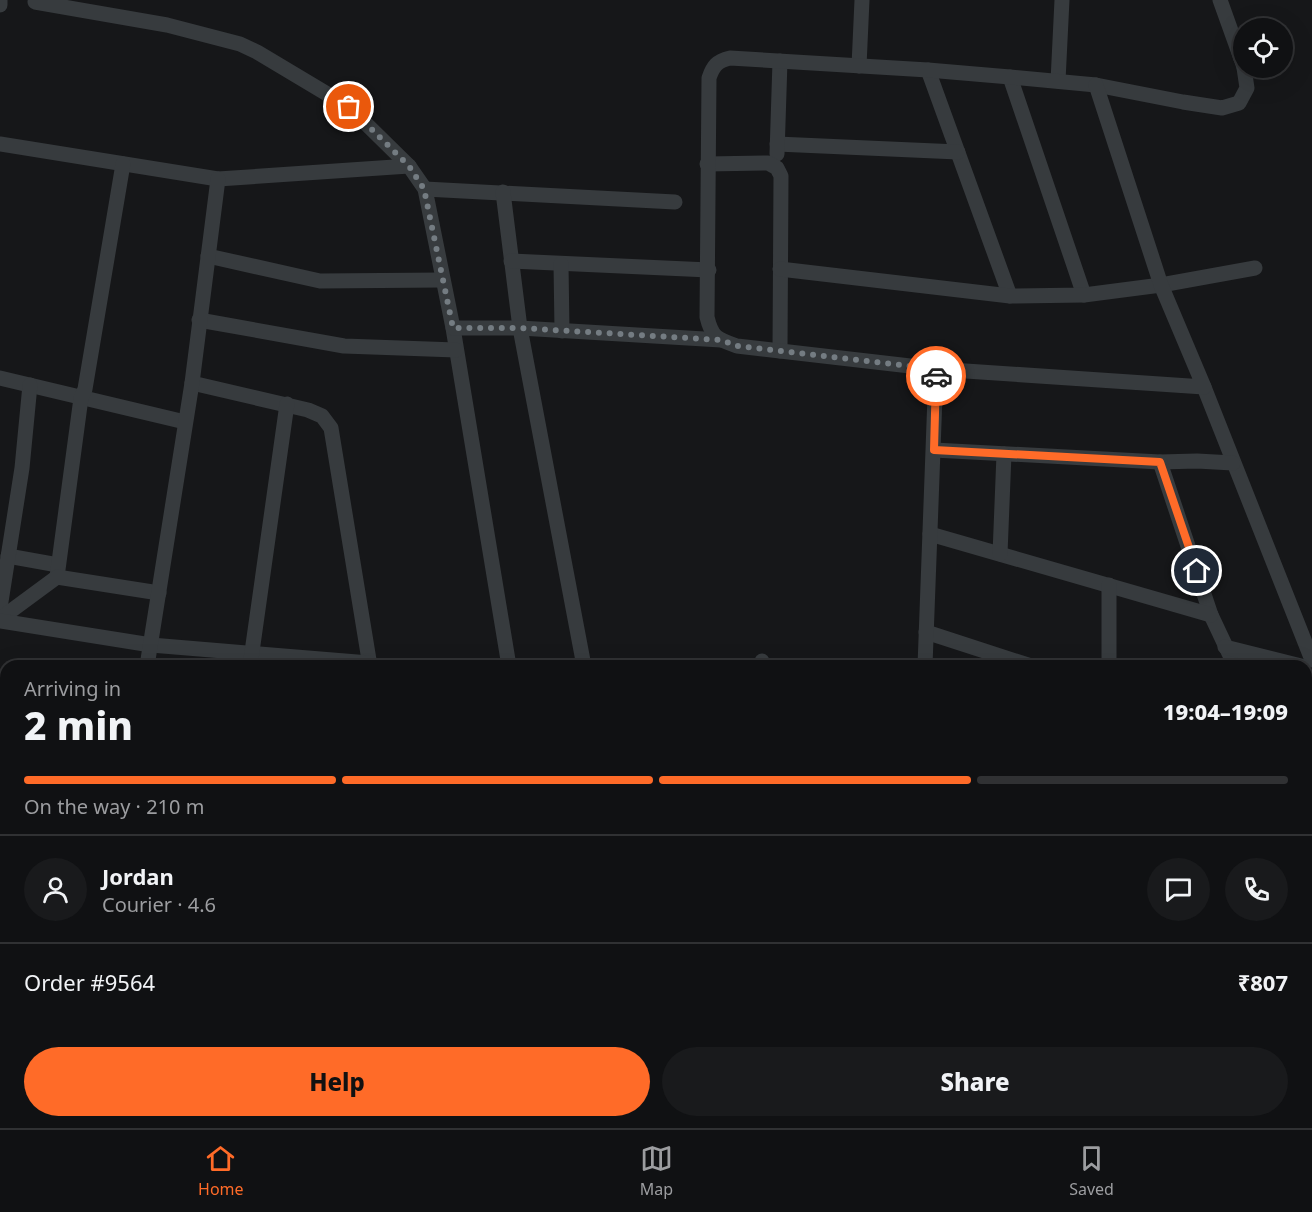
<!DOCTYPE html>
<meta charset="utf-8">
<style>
body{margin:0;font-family:"Noto Sans",sans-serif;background:#191a1c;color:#f1f3f6;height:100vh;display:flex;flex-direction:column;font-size:22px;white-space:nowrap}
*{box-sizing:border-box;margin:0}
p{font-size:20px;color:#9c9da0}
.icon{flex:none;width:33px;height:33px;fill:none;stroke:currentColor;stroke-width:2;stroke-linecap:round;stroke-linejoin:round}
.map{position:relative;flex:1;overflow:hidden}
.sheet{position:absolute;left:0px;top:660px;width:1312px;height:468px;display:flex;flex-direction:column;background:#101113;border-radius:18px 18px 0 0;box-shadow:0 6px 24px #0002,0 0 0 2px #303133}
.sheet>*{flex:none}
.buttons{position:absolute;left:1233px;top:18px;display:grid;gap:12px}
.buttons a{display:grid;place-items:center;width:60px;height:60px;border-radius:50%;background:#101113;box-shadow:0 6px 24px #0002,0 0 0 2px #303133;font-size:30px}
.pin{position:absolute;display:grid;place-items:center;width:51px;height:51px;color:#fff;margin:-26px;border:3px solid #fff;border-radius:50%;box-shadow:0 2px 6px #0007}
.courier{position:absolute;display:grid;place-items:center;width:60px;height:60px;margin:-30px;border:4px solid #ff6b28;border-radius:50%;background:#fff;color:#222;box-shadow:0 2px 8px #0007}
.summary em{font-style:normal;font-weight:800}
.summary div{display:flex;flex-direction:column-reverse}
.summary{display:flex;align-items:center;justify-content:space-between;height:102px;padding:0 24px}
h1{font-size:39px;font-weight:800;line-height:45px}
.bar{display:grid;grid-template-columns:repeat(4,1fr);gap:9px 6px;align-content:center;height:72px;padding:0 24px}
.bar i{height:8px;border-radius:4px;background:#303133}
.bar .on{background:#ff6b28}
.bar p{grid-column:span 4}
.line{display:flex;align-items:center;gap:15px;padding:0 24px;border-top:2px solid #303133}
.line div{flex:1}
.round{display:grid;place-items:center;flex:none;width:63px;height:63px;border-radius:32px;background:#191a1c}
.primary-button{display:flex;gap:12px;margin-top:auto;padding:12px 24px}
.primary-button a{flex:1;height:69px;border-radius:36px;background:#ff6b28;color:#111;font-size:24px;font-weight:800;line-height:69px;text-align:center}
.primary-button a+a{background:#191a1c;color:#f1f3f6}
.tab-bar{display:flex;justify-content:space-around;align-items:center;height:84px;border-top:2px solid #303133;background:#101113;font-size:16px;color:#9c9da0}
.tab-bar a{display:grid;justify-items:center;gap:3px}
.tab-bar .on{color:#ff6b28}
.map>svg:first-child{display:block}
</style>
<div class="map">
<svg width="1312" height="1128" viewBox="0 0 1312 1128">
<rect width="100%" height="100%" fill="#161719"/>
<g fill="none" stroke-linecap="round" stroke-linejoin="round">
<!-- minor -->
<g stroke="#373b3e" stroke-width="15">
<polyline points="1220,0 1244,67"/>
<polyline points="35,2 167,25 240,44 257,52 349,107 409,166 425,189 453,328 509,666"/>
<polyline points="0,5 0,0"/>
<polyline points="859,66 862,0"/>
<polyline points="928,70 1010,296"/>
<polyline points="1010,77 1084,295"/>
<polyline points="1058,81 1062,0"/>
<polyline points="0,144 218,179 409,166"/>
<polyline points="777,144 958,152"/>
<polyline points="777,154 780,61"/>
<polyline points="707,164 768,163 777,168 781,176 780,351"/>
<polyline points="425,189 675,202"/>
<polyline points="503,192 520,328 721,340"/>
<polyline points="208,256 320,281 442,280"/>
<polyline points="511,261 709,270"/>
<polyline points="561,264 562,331"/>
<polyline points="780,269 1010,296 1084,295 1161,285 1255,268"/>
<polyline points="199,320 344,346 456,350"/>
<polyline points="453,328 520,328 584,666"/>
<path d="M936,369L737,346C717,339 712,338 707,317L709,78C713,66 717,61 730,58L928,70L1010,77L1096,85L1183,102L1222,108L1239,103L1247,88L1244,68"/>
<polyline points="0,378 185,422"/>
<polyline points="192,383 308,410 322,416 331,428 370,666"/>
<polyline points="1204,387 1312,660"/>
<polyline points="934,450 1160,462 1197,461 1233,463"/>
<polyline points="1160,462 1211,615 1235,666"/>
<polyline points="930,534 1211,615"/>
<polyline points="1000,554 1004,454"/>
<polyline points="8,556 58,565"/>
<polyline points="57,577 81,398 85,389 123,164"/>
<polyline points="0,608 22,468 30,385"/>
<polyline points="0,619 57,577 159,593"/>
<polyline points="0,621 151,645 369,663"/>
<polyline points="926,632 1031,666"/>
<polyline points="1225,647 1301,666"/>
<polyline points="147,666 192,383 218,179"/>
<polyline points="250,666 287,404"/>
<polyline points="762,666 762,661"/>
<polyline points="925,666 936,369 1204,387 1161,285 1096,85"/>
<polyline points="1109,666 1109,585"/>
<polyline points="0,722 6,723"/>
<polyline points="1306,803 1312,813"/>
<polyline points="0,805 6,806"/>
<polyline points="1306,860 1312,859"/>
<polyline points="0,909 6,910"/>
<polyline points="1306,947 1312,944"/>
<polyline points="510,1122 514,1128"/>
<polyline points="635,1122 637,1128"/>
<polyline points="1053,1122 1055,1128"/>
<polyline points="44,1128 44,1122"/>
<polyline points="227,1128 234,1122"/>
<polyline points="339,1128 344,1122"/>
</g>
<!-- major -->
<g stroke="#53595d" stroke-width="20">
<polyline points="1306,974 1312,972"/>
<polyline points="1306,994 1312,992"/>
<polyline points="921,1128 936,1122"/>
<polyline points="971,1128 986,1122"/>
</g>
</g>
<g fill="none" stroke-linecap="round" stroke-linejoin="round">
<!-- done -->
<polyline stroke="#747c82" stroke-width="6" stroke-dasharray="0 10.8" points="349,107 409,166 424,189 453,328 520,328 721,340 737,346 936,369 936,376"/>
<!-- route -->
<polyline stroke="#ff6b28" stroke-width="8" points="936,376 934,450 1160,462 1197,571"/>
</g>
</svg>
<div class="buttons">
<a><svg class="icon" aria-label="locate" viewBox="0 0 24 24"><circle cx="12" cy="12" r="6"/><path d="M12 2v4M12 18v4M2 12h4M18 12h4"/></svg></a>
</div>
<div class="pin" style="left:349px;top:107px;background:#ea580c"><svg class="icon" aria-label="bag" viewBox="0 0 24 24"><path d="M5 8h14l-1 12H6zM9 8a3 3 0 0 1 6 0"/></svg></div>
<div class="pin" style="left:1197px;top:571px;background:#1f2937"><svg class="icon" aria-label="home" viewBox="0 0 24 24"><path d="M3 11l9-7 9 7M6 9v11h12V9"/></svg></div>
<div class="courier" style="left:936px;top:376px"><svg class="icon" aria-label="car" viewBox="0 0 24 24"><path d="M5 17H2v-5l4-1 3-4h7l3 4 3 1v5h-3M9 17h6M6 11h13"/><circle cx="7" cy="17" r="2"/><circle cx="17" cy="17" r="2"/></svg></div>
<section class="sheet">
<div class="summary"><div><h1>2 min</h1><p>Arriving in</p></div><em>19:04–19:09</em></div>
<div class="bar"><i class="on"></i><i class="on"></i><i class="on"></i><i></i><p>On the way · 210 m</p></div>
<div class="line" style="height:108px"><a class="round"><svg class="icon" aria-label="person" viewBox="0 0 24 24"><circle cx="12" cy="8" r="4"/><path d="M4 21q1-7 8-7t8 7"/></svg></a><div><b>Jordan</b><p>Courier · 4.6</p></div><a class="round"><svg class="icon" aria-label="chat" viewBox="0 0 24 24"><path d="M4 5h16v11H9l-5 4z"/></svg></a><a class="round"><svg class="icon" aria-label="phone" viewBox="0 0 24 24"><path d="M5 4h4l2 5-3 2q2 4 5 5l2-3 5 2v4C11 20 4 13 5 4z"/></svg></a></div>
<div class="line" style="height:78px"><div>Order #9564</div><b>₹807</b></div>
<div class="primary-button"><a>Help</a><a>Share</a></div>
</section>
</div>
<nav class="tab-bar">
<a class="on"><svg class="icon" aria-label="home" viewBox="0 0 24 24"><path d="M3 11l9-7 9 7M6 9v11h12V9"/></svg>Home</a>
<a><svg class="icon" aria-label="map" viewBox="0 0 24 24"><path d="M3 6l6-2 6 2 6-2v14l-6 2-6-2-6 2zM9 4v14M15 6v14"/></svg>Map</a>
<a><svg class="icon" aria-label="saved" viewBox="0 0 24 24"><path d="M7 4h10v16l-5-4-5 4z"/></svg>Saved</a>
</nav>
